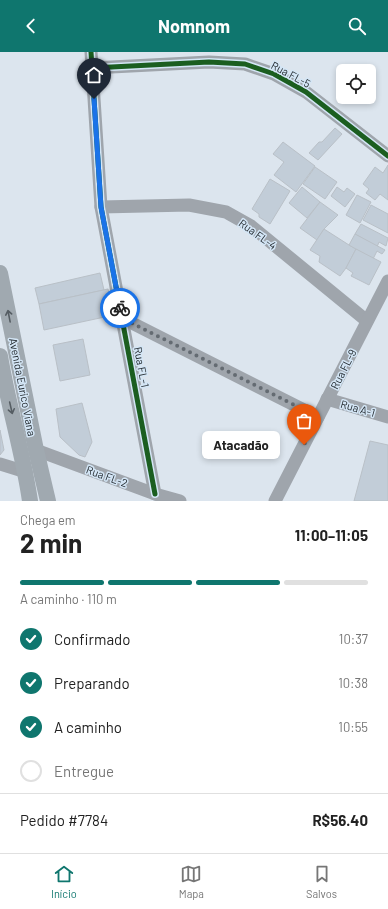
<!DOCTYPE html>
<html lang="pt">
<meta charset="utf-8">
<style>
body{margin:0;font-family:Barlow,sans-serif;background:#f2f2f2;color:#222;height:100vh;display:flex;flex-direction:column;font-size:15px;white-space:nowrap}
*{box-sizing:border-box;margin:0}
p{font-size:13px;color:#767676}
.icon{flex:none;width:22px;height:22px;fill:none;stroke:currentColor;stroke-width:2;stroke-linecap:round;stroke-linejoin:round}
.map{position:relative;height:449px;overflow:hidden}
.panel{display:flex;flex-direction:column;background:#fff;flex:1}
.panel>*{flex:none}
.buttons{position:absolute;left:336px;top:12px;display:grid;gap:8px}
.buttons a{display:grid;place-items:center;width:40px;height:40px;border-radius:6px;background:#fff;box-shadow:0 2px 6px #0003;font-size:20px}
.pin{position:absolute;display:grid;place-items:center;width:34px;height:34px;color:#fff;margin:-41px -17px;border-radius:50% 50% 50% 0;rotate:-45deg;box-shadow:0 0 4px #0007}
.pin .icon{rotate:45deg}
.courier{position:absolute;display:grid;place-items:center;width:40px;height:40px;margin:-20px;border:3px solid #1a73e8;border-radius:50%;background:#fff;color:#222;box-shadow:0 1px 5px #0007}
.bubble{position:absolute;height:28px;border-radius:6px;background:#fff;box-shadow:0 2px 6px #0003;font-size:13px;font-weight:700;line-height:28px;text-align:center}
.summary em{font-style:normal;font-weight:700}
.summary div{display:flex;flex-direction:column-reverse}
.summary{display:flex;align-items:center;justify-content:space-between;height:68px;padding:0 20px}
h1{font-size:26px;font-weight:700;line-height:30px}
.bar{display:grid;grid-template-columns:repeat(4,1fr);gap:6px 4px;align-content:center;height:48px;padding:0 20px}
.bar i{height:5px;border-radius:3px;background:#e0e0e0}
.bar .active{background:#0f766e}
.bar p{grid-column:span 4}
.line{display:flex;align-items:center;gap:10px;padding:0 20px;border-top:1px solid #e0e0e0}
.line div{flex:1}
ol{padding:0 20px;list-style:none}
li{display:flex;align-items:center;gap:12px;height:44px}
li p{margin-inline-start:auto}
li .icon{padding:4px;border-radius:50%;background:#0f766e;color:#fff;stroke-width:4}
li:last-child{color:#767676}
li i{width:22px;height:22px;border:2px solid #e0e0e0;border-radius:50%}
header{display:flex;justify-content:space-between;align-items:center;height:52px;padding:0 20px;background:#0f766e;color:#fff;font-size:18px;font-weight:700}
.menu{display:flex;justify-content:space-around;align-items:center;height:56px;border-top:1px solid #e0e0e0;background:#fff;font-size:11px;color:#767676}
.menu a{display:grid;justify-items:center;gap:2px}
.menu .active{color:#0f766e}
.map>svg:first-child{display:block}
</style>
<header><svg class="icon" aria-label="back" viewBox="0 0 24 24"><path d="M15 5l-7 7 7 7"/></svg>Nomnom<svg class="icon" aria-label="search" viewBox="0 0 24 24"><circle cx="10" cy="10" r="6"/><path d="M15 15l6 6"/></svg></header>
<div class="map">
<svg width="388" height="449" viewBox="0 0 388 449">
<rect width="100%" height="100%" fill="#dce5ee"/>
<!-- building -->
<g fill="#c2cdd8" stroke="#b9c0c7">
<polygon points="335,76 342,82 318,108 309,101 319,90 322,90"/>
<polygon points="283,90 315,114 296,140 274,123 284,110 273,102"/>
<polygon points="388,113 388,148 380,142 375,148 366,141 369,137 363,132 375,115 383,121"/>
<polygon points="315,115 337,130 325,147 303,132"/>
<polygon points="270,127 290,139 270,172 259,165 259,162 252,157"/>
<polygon points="302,135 320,150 307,166 289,151"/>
<polygon points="337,135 344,140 347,136 355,142 345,155 331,144"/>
<polygon points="357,143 371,150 360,171 346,163"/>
<polygon points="320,150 338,163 324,177 317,188 300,176"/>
<polygon points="371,153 388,162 388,181 363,168"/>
<polygon points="361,172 388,186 386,194 379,190 377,195 355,182"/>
<polygon points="324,177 349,193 356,197 346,216 340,224 319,210 320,204 310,198"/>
<polygon points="355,182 385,198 382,202 377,199 373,207 349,193"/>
<polygon points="356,197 381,210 369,233 351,224 353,221 346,216"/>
<polygon points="100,221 104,238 39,252 35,236"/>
<polygon points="108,237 114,263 44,278 39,252"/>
<polygon points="83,287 90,323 60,329 53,293"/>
<polygon points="82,351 92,390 85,405 79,403 60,385 56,357"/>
<polygon points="0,378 4,398 0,403"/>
<polygon points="370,389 388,393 388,449 354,449"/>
</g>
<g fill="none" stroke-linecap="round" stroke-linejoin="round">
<!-- minor -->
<g stroke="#9fa5ac" stroke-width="13">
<polyline points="91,0 101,155 155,442"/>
<polyline points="92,16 209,10 245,12 274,22 306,40 388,104"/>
<polyline points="101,155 189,153 226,160 251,174 367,269"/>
<polyline points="122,266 318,365"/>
<polyline points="327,347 388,365"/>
<polyline points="36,398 155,442 180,449"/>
<polyline points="0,412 26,420"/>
<polyline points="275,449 388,229"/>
</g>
<!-- major -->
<g stroke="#a0a9b0" stroke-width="16">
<polyline points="0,221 36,398 48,449"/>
<path d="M0,304C8,353 23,400 30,449"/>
</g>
<!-- cycleway casing -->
<g stroke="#d4e6f6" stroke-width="8">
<g id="cycleway">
<polyline points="91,0 101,155 155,442"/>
<polyline points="92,16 209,10 245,12 274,22 306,40 388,104"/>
</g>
</g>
<!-- cycleway -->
<use href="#cycleway" stroke="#1b5e20" stroke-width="5"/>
</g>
<!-- one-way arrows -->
<defs><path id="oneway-shaft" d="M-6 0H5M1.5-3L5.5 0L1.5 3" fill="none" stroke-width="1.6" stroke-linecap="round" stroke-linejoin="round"/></defs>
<g stroke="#555d63">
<use href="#oneway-shaft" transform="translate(9 264) rotate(-101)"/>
<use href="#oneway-shaft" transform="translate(11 356) rotate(77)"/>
</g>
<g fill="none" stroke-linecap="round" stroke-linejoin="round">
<!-- done -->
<polyline stroke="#646b72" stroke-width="4" stroke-dasharray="0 7.2" points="120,256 122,266 318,365 304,393"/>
<!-- route -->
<polyline stroke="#1a73e8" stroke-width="5" points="94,47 101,155 120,256"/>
</g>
<g text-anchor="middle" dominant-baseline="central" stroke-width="3" stroke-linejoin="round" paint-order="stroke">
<!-- street labels -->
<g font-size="11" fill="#232a2f" stroke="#d4e6f6">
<text transform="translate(291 22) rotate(28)">Rua FL-5</text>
<text transform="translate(258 182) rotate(36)">Rua FL-4</text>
<text transform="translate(142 315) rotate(79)">Rua FL-1</text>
<text transform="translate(343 317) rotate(-63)">Rua FL-9</text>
<text transform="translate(23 335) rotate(79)">Avenida Eurico Viana</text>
<text transform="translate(358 356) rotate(16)">Rua A-1</text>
<text transform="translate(107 424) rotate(20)">Rua FL-2</text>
</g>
</g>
</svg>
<div class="buttons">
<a><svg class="icon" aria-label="locate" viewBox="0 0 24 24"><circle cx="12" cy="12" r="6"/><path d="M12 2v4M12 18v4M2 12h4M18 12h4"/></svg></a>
</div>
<div class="pin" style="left:304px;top:393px;background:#ea580c"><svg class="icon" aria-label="bag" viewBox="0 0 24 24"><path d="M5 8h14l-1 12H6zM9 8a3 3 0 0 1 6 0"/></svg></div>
<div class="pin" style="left:94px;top:47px;background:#1f2937"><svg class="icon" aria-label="home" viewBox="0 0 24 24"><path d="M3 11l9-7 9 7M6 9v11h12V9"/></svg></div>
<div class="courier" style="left:120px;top:256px"><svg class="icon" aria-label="bike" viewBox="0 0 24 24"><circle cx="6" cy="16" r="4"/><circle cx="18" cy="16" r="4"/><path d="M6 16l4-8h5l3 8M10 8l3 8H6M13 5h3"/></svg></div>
<div class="bubble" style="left:202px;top:379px;width:78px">Atacadão</div>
</div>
<section class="panel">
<div class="summary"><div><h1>2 min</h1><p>Chega em</p></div><em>11:00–11:05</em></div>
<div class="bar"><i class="active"></i><i class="active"></i><i class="active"></i><i></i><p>A caminho · 110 m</p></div>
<ol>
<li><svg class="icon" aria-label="check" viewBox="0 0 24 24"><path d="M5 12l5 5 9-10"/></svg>Confirmado<p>10:37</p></li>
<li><svg class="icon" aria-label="check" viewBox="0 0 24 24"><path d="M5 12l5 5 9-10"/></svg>Preparando<p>10:38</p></li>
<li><svg class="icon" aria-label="check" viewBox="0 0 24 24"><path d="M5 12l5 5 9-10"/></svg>A caminho<p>10:55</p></li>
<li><i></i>Entregue</li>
</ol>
<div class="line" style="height:52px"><div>Pedido #7784</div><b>R$56.40</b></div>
</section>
<nav class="menu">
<a class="active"><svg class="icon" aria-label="home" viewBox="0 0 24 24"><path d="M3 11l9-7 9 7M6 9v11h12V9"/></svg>Início</a>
<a><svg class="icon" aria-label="map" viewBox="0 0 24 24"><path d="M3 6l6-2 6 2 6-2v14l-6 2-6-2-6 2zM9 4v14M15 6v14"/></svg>Mapa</a>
<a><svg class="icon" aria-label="saved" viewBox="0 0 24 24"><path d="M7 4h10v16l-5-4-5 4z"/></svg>Salvos</a>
</nav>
